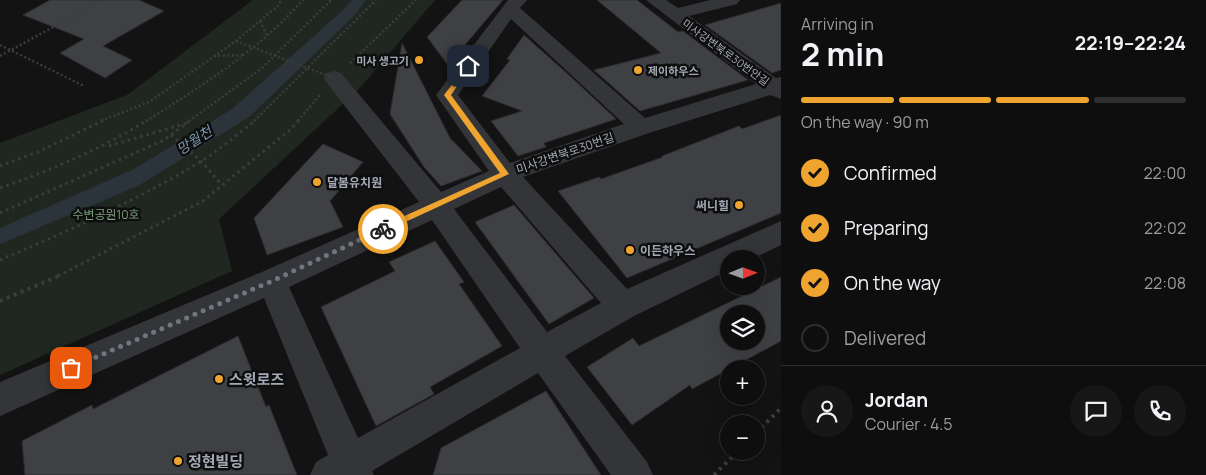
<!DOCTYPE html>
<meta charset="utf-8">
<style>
body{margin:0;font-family:Manrope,"Noto Sans KR",sans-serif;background:#171718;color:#f1f3f6;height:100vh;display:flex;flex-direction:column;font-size:19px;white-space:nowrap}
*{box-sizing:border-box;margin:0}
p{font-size:16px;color:#9b9c9e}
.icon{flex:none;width:28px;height:28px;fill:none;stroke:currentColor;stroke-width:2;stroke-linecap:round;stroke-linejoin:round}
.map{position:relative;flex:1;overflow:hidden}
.side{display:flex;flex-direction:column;background:#0e0e0f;width:425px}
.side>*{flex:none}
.needle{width:32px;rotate:89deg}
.tools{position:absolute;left:720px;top:250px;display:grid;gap:10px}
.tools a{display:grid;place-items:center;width:45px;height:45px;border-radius:50%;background:#0e0e0f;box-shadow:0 5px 20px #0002,0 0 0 1px #2e2e2f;font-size:25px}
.pin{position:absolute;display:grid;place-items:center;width:42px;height:42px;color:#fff;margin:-21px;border-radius:10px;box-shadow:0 2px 8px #0006}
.courier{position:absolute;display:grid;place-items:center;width:50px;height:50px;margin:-25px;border:4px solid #efa430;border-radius:50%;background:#fff;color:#222;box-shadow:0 1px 6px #0007}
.summary em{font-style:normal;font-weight:700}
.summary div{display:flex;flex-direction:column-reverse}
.summary{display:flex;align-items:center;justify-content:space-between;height:85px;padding:0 20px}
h1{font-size:32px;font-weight:700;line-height:38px}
.bar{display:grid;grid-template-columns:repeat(4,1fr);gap:8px 5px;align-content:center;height:60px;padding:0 20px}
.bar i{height:6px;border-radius:4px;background:#2e2e2f}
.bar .current{background:#efa430}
.bar p{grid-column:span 4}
.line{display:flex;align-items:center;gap:12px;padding:0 20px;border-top:1px solid #2e2e2f}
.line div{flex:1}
.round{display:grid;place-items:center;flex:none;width:52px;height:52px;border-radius:26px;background:#171718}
ol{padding:0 20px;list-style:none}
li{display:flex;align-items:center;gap:15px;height:55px}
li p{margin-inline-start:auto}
li .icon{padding:5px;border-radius:50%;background:#efa430;color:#111;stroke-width:4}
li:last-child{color:#9b9c9e}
li i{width:28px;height:28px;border:2px solid #2e2e2f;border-radius:50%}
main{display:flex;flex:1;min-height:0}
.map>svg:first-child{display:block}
</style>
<main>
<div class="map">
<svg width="781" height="475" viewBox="0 0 781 475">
<rect width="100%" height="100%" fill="#131314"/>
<!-- green -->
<polygon fill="#1f2720" points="253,0 435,0 359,89 219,219 232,271 0,375 0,143 127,95"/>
<!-- water -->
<polygon fill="#2b343a" points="352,0 366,0 353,17 249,117 138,186 0,244 0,228 134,169 232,109 341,12"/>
<!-- building -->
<g fill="#3f4044" stroke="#2d2d30" fill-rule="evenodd">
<polygon points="50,0 139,0 164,11 103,46 132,60 105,78 60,53 84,39 23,15"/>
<polygon points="462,0 503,0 448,65 427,37"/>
<polygon points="597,0 637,0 678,32 683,31 748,80 640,111 594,70 661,53"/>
<polygon points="781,3 781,70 772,73 705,25"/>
<polygon points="524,35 570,76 616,119 544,143 546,147 518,156 491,121 522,111 482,96 510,60 507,59"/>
<polygon points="402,43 450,138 482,171 441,186 424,167 390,114"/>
<polygon points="781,115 781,213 627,278 558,191 599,177 601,179 663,157 662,156 739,126 742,129"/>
<polygon points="323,144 363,162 330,201 343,227 267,255 254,218"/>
<polygon points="514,205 594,298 549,324 475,222"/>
<polygon points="435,241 464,282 459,284 502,346 430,387 434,394 376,426 321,307 395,271 389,262"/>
<path d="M781,277V341L692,389L690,385L632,425L587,367L633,338L639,346ZM729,314H756V341H729Z"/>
<polygon points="238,336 266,407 269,405 297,475 25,475 22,441 92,405 93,409"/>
<polygon points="546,391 601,475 433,475 441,448"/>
</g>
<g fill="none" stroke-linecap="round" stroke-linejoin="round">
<!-- path-far2 -->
<g stroke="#3a3c40" stroke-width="2.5" stroke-dasharray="2 2.5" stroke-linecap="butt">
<polyline points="260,21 267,35"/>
<polyline points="0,45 84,86"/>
<polyline points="0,56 103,0"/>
<polyline points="214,56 243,55"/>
<polyline points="350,63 416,0"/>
<polyline points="101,121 149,102 236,41 279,5 281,0"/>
<path d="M146,121C202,86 259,50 303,0"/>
<polyline points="189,121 261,69 331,0"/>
<polyline points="254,121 376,0"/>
<polyline points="298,121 320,95"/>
</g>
<!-- path-far1 -->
<g stroke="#3a3c40" stroke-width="3" stroke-dasharray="2.5 4" stroke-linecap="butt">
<polyline points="171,135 201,161 222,185"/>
<polyline points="109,146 187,123"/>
<polyline points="0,166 38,152 104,120"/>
<path d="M0,188C54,169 99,150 148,120"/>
<polyline points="0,213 164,140 191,120"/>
<path d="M0,260C71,230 142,198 208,157C224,146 240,132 256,120"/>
<polyline points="58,276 203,201 291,129 299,120"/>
</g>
<!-- path -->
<g stroke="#3a3c40" stroke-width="4" stroke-dasharray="3 4.5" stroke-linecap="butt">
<polyline points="0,301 61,275"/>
<polyline points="756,433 781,408"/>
<polyline points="714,475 738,451"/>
</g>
<!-- minor -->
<path fill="#343539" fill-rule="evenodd" d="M508,0H527L520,8L645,118L756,84L646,0H666L678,8L710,0H740L737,4L689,16L776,78L781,77V99L770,95L649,133L523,177L627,289L781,221V245L752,259H729V270L634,316L565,356L647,462L653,475H611L538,373L372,471L374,475H310L316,462L328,455L264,298L0,416V382L262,272L419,202L327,83L324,78L327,73L334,71L341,73L441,192L489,171L436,95ZM511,19L624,124L510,163L458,95ZM501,187L601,303L547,332L454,209ZM432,220L520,348L358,438L289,287Z"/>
<!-- path-bridge -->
<polyline stroke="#3a3c40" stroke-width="2.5" stroke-dasharray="2 2.5" stroke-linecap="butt" points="236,41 334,78"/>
</g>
<!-- route -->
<polygon fill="#efa430" points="468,64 471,66 451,95 509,174 386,231 380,231 380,227 500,173 444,95"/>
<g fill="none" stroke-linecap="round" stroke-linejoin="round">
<!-- done -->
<polyline stroke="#71757d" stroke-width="5" stroke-dasharray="0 9" points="71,368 272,281 383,229"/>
</g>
<!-- markers -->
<g fill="#efa430" stroke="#0e0e0f" stroke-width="2">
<circle cx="419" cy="60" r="5"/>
<circle cx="638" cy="70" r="5"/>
<circle cx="317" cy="182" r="5"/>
<circle cx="739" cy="205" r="5"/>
<circle cx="630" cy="250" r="5"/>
<circle cx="219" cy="379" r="5"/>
<circle cx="178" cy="461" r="5"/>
</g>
<g text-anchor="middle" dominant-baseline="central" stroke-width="5" stroke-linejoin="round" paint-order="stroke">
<!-- far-street labels -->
<g font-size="11" fill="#a4aab5" stroke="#0e0e0f">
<text transform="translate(726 52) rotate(36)">미사강변북로30번안길</text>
</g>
<!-- far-poi labels -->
<g font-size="11" font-weight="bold" fill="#a4aab5" stroke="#0e0e0f" text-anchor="end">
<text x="409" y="60">미사 생고기</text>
<text x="648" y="70" text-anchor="start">제이하우스</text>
</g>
<!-- street labels -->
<g font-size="12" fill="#a4aab5" stroke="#0e0e0f">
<text transform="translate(565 153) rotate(-19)">미사강변북로30번길</text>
</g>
<!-- poi labels -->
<g font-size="12" font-weight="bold" fill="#a4aab5" stroke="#0e0e0f" text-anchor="start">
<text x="327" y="182">달봄유치원</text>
<text x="729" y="205" text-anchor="end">써니힐</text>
<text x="640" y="250">이든하우스</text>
</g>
<!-- park labels -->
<g font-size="12" fill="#7ba07c" stroke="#0e0e0f">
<text x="106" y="214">수변공원10호</text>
</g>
<!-- water labels -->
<g font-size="14" font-style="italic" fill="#7b9ab0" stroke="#0e0e0f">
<text transform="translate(194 140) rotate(-33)">망월천</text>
</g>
<!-- near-poi labels -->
<g font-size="15" font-weight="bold" fill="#a4aab5" stroke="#0e0e0f" text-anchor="start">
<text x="229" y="379">스윗로즈</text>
<text x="188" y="461">정현빌딩</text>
</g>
</g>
</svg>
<div class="tools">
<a><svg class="needle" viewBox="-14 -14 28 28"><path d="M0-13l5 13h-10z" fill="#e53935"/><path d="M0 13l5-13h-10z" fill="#9b9c9e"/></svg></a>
<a><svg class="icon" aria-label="layers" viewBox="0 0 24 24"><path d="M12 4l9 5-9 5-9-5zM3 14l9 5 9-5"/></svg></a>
<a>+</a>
<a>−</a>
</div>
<div class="pin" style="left:71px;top:368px;background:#ea580c"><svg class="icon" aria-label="bag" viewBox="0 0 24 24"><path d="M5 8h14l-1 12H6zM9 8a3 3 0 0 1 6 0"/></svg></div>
<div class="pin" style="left:468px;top:66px;background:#1f2937"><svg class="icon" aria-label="home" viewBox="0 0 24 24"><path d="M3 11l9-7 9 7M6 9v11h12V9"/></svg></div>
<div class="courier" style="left:383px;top:229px"><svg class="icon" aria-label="bike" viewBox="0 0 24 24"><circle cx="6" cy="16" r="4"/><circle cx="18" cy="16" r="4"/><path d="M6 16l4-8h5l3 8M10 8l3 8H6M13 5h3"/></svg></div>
</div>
<section class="side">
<div class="summary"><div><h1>2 min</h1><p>Arriving in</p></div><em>22:19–22:24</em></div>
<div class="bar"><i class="current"></i><i class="current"></i><i class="current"></i><i></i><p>On the way · 90 m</p></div>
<ol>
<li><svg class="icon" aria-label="check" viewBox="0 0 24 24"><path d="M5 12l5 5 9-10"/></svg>Confirmed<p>22:00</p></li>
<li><svg class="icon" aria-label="check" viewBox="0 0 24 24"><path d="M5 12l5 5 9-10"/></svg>Preparing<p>22:02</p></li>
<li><svg class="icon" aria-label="check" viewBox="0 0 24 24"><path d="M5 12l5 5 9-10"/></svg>On the way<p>22:08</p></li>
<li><i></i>Delivered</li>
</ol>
<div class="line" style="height:90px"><a class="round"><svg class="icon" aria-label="person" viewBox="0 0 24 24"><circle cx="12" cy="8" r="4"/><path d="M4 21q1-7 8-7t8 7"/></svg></a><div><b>Jordan</b><p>Courier · 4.5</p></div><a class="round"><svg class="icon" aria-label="chat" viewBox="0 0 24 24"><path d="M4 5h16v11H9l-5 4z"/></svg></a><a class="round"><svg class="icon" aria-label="phone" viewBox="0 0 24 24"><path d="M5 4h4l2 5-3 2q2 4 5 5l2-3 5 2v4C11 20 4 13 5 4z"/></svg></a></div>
</section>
</main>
